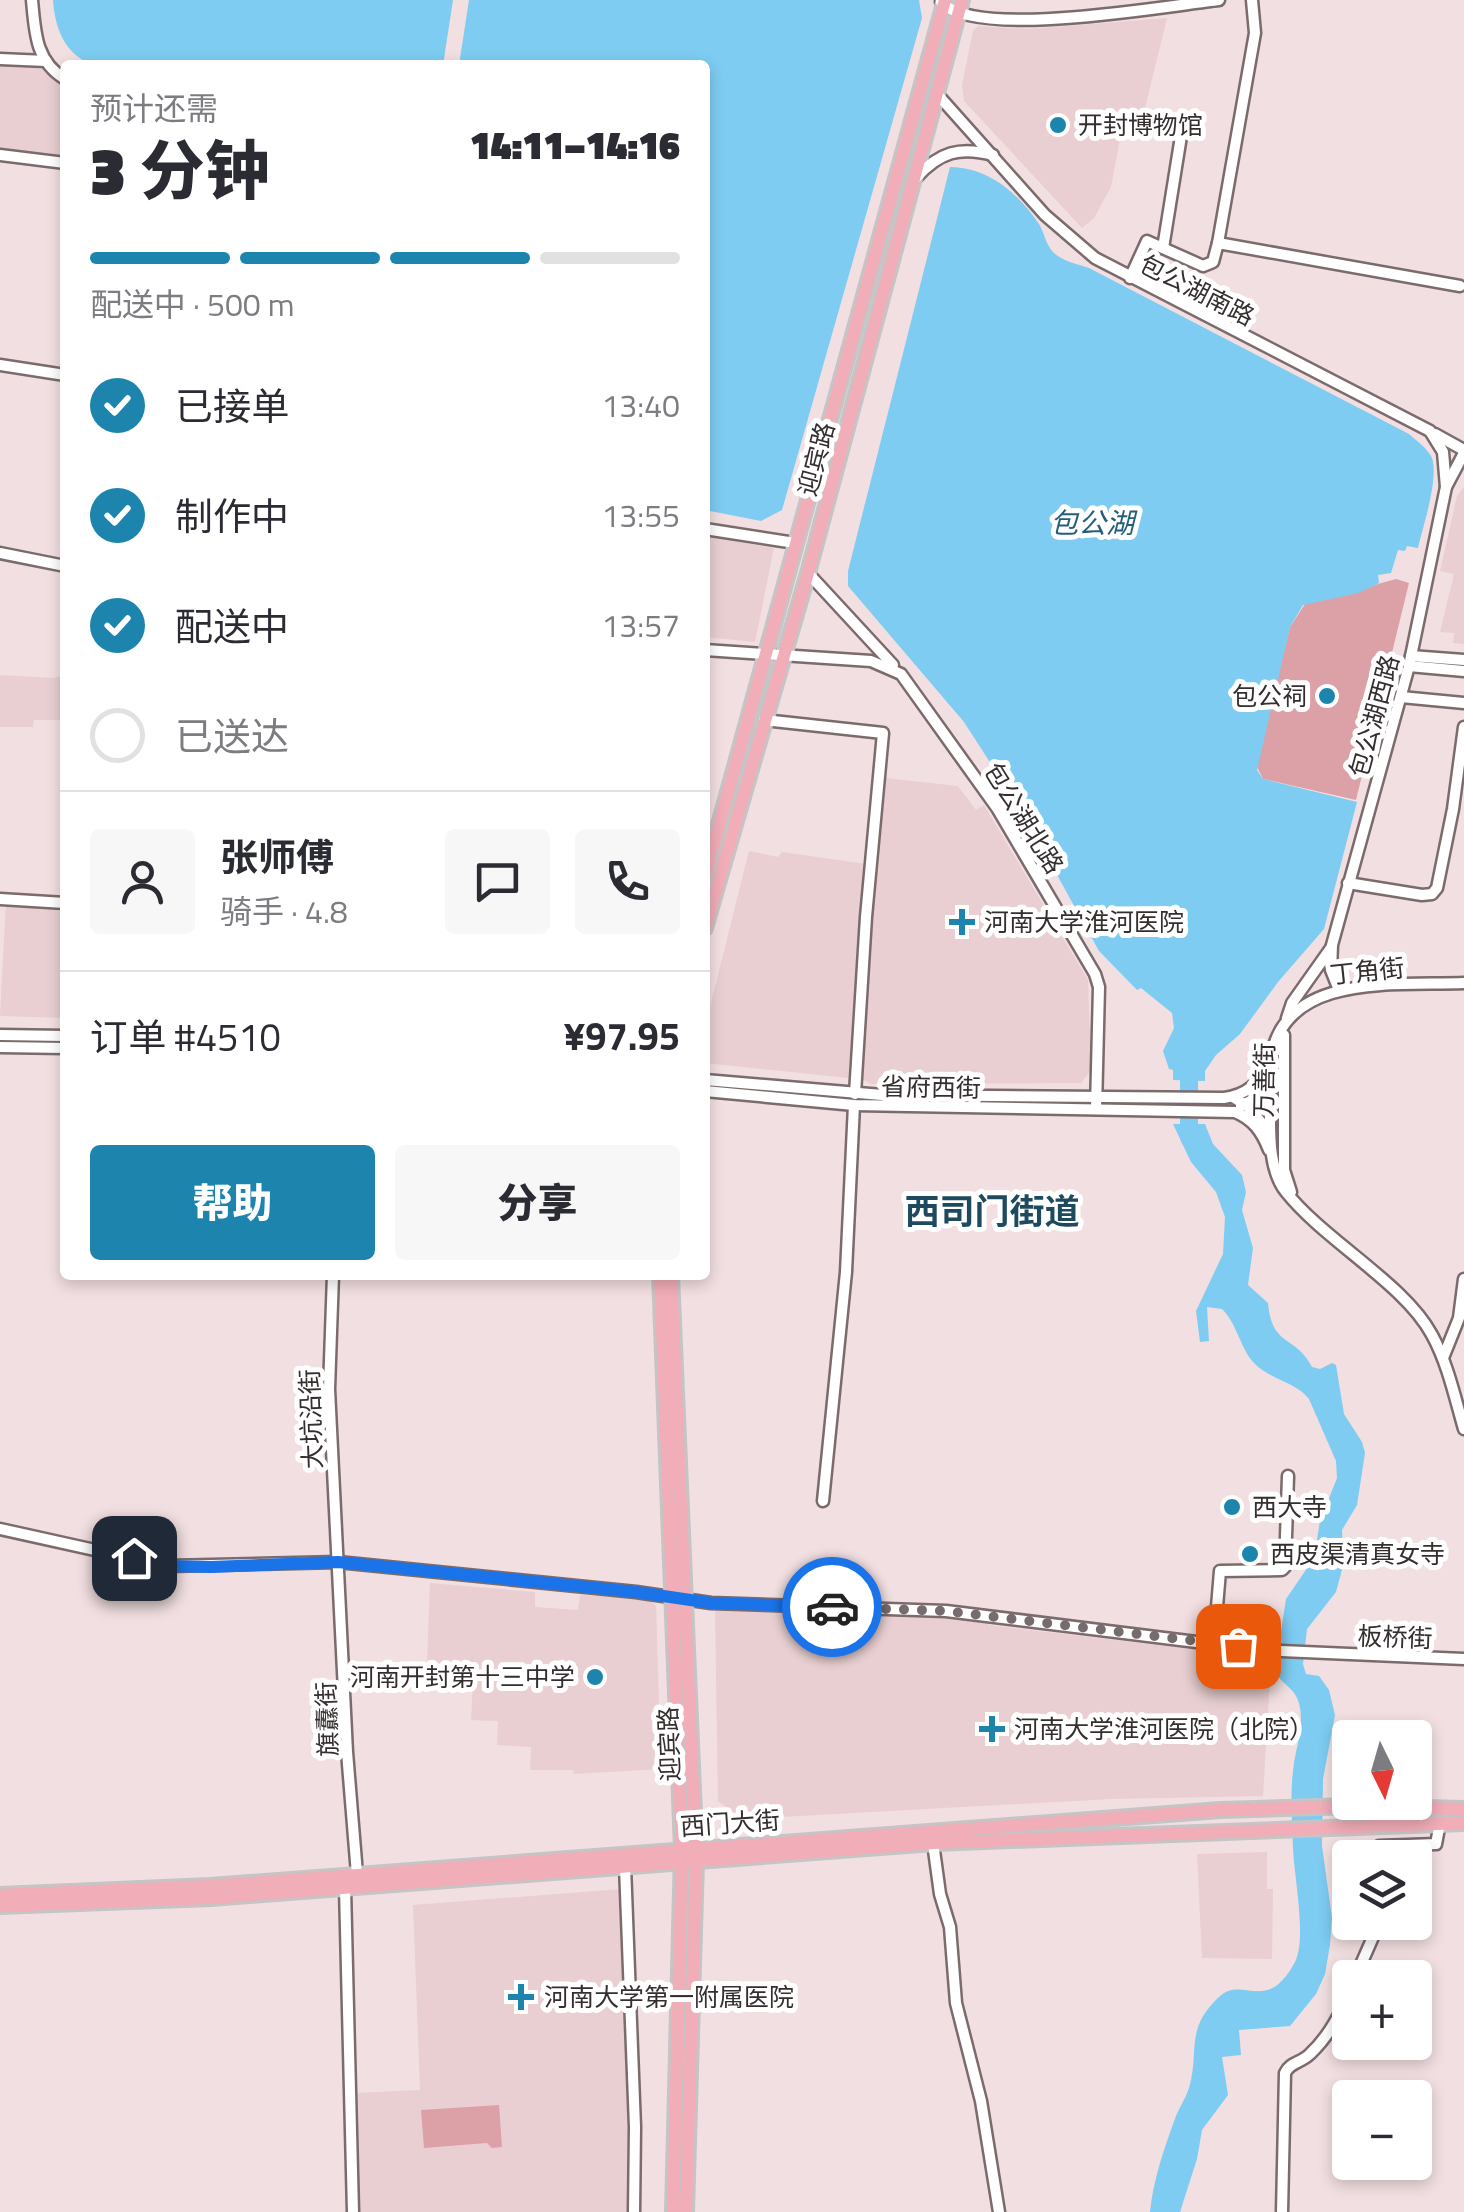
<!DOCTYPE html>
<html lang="zh">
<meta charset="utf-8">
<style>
body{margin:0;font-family:"Titillium Web","Noto Sans SC",sans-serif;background:#f7f7f7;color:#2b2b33;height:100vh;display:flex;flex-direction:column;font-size:38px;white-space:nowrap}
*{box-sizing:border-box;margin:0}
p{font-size:32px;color:#7c7c81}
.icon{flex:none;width:55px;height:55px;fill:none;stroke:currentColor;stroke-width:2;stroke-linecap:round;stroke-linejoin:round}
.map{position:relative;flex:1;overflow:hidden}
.sheet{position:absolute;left:60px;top:60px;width:650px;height:1220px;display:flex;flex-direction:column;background:#fff;border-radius:10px;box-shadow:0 5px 15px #0003}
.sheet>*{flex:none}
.needle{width:65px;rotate:175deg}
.tools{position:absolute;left:1332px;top:1720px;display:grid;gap:20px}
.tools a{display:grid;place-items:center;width:100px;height:100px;border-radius:10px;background:#fff;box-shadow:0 5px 15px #0003;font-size:50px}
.pin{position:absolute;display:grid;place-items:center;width:85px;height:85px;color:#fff;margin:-42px;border-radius:20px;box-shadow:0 5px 15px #0006}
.courier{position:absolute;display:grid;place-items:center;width:100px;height:100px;margin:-50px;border:8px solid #1a73e8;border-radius:50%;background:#fff;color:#222;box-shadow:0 2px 12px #0007}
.summary em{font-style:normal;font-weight:800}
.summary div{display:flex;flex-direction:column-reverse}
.summary{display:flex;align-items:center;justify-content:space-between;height:170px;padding:0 30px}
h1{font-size:65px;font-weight:800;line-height:75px}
.bar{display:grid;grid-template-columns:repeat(4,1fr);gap:15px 10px;align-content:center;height:120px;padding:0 30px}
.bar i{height:12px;border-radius:8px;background:#e1e1e2}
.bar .selected{background:#1d84ad}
.bar p{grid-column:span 4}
.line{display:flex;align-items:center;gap:25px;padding:0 30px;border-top:2px solid #e1e1e2}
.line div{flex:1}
.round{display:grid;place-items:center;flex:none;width:105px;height:105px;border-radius:10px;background:#f7f7f7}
ol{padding:0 30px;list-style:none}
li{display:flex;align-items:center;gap:30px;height:110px}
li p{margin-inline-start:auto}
li .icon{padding:10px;border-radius:50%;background:#1d84ad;color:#fff;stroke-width:4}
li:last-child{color:#7c7c81}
li i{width:55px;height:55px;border:5px solid #e1e1e2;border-radius:50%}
.action{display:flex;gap:20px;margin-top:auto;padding:20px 30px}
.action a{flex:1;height:115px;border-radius:10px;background:#1d84ad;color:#fff;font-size:40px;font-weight:800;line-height:115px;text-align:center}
.action a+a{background:#f7f7f7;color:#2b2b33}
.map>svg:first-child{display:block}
</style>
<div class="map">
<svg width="1464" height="2212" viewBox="0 0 1464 2212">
<rect width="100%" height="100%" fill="#f2dfe1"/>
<!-- built -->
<g fill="#e9cfd1">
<polygon points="1167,18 1144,112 1135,110 1129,139 1120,139 1111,187 1094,218 1082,228 964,101 962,85 973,31 978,26 1028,29"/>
<polygon points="0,64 43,69 65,86 65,157 0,149"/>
<polygon points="1464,487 1464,644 1453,643 1454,633 1440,632 1454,574 1440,571 1457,496"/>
<polygon points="705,536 774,548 755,642 705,637"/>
<polygon points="0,675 53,678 65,675 65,720 34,720 33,727 0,727"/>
<polygon points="885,778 958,786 976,810 984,805 1088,980 1091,1070 1081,1083 871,1084 860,1078 875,864"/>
<polygon points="749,851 778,857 782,852 866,864 848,1078 705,1063 705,1027"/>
<polygon points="6,903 65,908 65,1018 0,1016"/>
<polygon points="430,1583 535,1592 535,1607 578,1610 580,1595 649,1599 656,1606 661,1769 574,1774 573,1770 530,1770 531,1747 497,1745 498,1721 471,1720 473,1684 451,1683 451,1664 427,1663"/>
<polygon points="715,1611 903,1615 988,1620 989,1625 1217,1652 1271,1661 1263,1796 1111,1799 742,1819 718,1801"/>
<polygon points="1267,1852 1267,1889 1273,1889 1272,1959 1202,1958 1197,1854"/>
<polygon points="622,1889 629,2132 628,2212 356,2212 356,2093 420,2090 413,1905"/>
</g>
<!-- green -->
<g fill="#dca1a7">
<polygon points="1396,579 1409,583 1356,800 1263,779 1256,765 1290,627 1305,604"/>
<polygon points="499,2105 502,2147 492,2148 487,2143 424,2148 421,2110"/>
</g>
<!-- water -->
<g fill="#7eccf2">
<path d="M53,0H453L443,65H93C64,54 55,28 53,0Z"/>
<polygon points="469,0 919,0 922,18 782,510 761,521 705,510 705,65 459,65"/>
<path d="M950,167C989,168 1017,192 1039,224C1044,232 1046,245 1053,252C1061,261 1078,264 1089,268L1409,434C1417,441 1428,449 1432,458C1439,479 1423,526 1418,548L1407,546L1405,551L1398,550L1391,573L1378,575L1379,583L1358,593L1303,605L1290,627L1257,770L1263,779L1357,802L1324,929L1278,982L1240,1034L1216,1055L1205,1071V1081L1173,1080V1070L1169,1069L1163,1051L1174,1028L1172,1013L1141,988L1137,990L1099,951L1024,815L964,722L848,586V571Z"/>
<path d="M1173,1124H1205L1213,1144L1242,1175L1246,1192L1242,1210L1253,1248L1248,1285L1268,1303C1272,1348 1295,1334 1312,1367L1320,1369L1332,1363L1336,1365L1344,1414L1362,1442L1365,1453L1357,1505L1342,1530L1343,1566L1336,1592L1307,1629L1303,1664L1306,1674L1319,1676L1329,1690L1335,1715L1323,1779L1322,1846L1332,1918L1330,1945L1325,1974L1316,1994L1290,2026L1239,2030L1241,2055L1222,2057L1228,2095L1202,2130L1197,2159L1180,2212H1150C1153,2180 1165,2146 1176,2116C1180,2107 1186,2097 1189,2088C1200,2050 1184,2030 1219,1997C1243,1974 1266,2016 1295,1962C1307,1939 1294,1876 1293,1848C1292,1823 1290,1796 1293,1771C1295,1748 1305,1728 1299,1703C1295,1689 1284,1685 1276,1674V1664L1286,1599L1314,1558L1320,1521L1337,1478L1336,1461L1309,1399C1296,1382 1271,1380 1255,1364C1240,1349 1238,1325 1222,1309L1207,1307L1209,1341L1200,1342L1196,1311L1223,1254L1225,1217L1216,1192L1191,1162Z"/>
</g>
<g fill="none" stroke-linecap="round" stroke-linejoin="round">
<!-- river -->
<polyline stroke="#7eccf2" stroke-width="18" points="1189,1062 1189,1137 1194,1145"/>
<!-- minor casing -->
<g stroke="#7b6b6c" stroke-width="15">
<g id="minor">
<path d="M32,0C35,31 35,61 65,79"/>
<path d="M941,2C976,40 1165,6 1219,0"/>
<polyline points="0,59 46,61"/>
<polyline points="938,95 1045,215 1095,258 1430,431 1443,452 1446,487"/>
<polyline points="0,155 65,163"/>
<path d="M916,178C939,152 960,146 993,155"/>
<polyline points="1218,243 1255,33 1252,0"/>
<polyline points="1163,248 1182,130"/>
<polyline points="1130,278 1147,241 1203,266 1213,262 1218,243 1460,286"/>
<polyline points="0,365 65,375"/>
<polyline points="1435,434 1464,450"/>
<polyline points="705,529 795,543"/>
<polyline points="0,553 65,566"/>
<polyline points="808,573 893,665"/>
<polyline points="705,650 871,661 901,674 997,808 1095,974 1099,987 1096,1109"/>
<polyline points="1411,656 1464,660"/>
<polyline points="1409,666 1464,671"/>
<polyline points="1401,697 1464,703"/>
<polyline points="764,720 883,733 866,917 855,1094"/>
<polyline points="1348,883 1422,895 1432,894 1437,888 1453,809 1464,727"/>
<polyline points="0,899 65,903"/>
<path d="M1464,983C1399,986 1285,971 1271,1058C1268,1073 1270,1089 1270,1104C1270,1132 1268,1169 1286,1192C1325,1241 1405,1284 1432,1335C1448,1364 1455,1398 1464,1429"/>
<polyline points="1339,990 1331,970 1332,945 1409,666 1446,487 1464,453"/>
<polyline points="1287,1018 1292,1003 1331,948"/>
<polyline points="0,1035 65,1036"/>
<polyline points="1284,1035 1284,1170 1291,1192"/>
<polyline points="0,1047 65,1048"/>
<path d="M705,1080L882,1095L1224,1098C1246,1095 1259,1084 1268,1064"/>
<path d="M705,1091L854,1105L1235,1112C1253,1119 1262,1132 1269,1150"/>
<polyline points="1233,1097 1247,1106 1266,1128"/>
<polyline points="1241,1106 1258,1097 1268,1082"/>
<polyline points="333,1275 329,1389 347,1752 357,1874"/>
<polyline points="1443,1358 1459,1318 1464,1279"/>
<polyline points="823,1501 846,1272 854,1105"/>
<polyline points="0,1529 167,1566 338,1562 636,1592 711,1603 946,1611 1261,1650 1464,1659"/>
<polyline points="1214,1643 1220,1571 1282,1570 1285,1567 1288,1476"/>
<polyline points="933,1843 940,1894 950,1927 956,2003 981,2101 999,2212"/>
<polyline points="1378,1858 1379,1846 1436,1844 1440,1823"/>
<polyline points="625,1866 635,2127 634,2212"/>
<polyline points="345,1888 353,2212"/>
<polyline points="1355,1978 1373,1937 1376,1922"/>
<path d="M1282,2212L1285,2073C1290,2062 1301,2063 1310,2054C1329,2036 1340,2015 1350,1990"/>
</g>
</g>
<!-- major casing -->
<g stroke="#c6c4c4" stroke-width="18">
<g id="major">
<polyline points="705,876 945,0"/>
<polyline points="705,928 808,573 962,0"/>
<polyline points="660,1275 682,1850 673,2212"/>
<polyline points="671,1275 696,1860 686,2212"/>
<polyline points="0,1895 210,1886 1221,1810 1349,1806 1464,1809"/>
<polyline points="0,1906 211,1898 933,1843 1464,1823"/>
</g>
</g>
<!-- minor -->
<use href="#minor" stroke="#fff" stroke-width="10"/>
<!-- major -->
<use href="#major" stroke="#f1adb8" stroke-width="12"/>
</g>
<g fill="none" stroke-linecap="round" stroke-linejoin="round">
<!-- done -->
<polyline stroke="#776c6d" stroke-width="10" stroke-dasharray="0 18" points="832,1607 946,1611 1238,1646"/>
<!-- route -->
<polyline stroke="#1a73e8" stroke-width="12" points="134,1558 167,1566 211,1567 338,1562 636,1592 711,1603 832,1607"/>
</g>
<!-- markers -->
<g fill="#1d84ad" stroke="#fff" stroke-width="4">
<circle cx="1058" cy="125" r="10"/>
<circle cx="1327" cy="696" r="10"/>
<path d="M957 907h10v10h10v10h-10v10h-10v-10h-10v-10h10z"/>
<circle cx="1232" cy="1507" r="10"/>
<circle cx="1250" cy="1554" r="10"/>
<circle cx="595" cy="1677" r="10"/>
<path d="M987 1714h10v10h10v10h-10v10h-10v-10h-10v-10h10z"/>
<path d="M516 1982h10v10h10v10h-10v10h-10v-10h-10v-10h10z"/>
</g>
<g text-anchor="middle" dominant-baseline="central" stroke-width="10" stroke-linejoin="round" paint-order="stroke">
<!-- poi labels -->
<g font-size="25" fill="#352e2e" stroke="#fff" text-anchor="start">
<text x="1078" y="125">开封博物馆</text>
<text x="1307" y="696" text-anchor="end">包公祠</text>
<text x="984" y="922">河南大学淮河医院</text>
<text x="1252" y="1507">西大寺</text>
<text x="1270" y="1554">西皮渠清真女寺</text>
<text x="575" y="1677" text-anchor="end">河南开封第十三中学</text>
<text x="1014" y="1729">河南大学淮河医院（北院）</text>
<text x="544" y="1997">河南大学第一附属医院</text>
</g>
<!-- street labels -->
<g font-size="25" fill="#352e2e" stroke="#fff">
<text transform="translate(1197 290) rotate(27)">包公湖南路</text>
<text transform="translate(816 459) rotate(-75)">迎宾路</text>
<text transform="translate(1374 716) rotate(-75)">包公湖西路</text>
<text transform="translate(1024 818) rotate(58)">包公湖北路</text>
<text transform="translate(1367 971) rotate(-6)">丁角街</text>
<text transform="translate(1264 1080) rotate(-89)">万善街</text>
<text transform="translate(931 1087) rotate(1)">省府西街</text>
<text transform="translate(311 1419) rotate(-92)">大坑沿街</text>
<text transform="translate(1395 1637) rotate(2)">板桥街</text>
<text transform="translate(327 1719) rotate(-92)">旗纛街</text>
<text transform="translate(669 1744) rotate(-92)">迎宾路</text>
<text transform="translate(730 1823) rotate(-4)">西门大街</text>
</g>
<!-- water labels -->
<g font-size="28" font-style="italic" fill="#235f7a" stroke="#fff">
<text x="1092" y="522">包公湖</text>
</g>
<!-- district labels -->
<g font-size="35" font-weight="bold" fill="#1d4a5e" stroke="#fff">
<text x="992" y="1211">西司门街道</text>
</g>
</g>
</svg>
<div class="tools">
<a><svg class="needle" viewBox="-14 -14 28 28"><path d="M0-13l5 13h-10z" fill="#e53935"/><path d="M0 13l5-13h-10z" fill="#7c7c81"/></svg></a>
<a><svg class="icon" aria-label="layers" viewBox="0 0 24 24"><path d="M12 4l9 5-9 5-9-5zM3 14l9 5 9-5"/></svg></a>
<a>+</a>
<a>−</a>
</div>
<div class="pin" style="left:1238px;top:1646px;background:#ea580c"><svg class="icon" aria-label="bag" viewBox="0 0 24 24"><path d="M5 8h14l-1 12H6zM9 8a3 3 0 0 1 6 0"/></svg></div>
<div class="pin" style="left:134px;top:1558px;background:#1f2937"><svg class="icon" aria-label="home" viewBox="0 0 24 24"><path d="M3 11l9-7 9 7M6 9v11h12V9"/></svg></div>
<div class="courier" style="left:832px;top:1607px"><svg class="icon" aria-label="car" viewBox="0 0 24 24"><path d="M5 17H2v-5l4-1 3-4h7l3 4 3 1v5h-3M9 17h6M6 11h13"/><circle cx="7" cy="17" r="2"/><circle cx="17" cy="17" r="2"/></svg></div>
<section class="sheet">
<div class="summary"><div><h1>3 分钟</h1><p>预计还需</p></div><em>14:11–14:16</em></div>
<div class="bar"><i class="selected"></i><i class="selected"></i><i class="selected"></i><i></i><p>配送中 · 500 m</p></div>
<ol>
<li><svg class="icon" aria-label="check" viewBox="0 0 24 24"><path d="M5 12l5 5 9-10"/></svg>已接单<p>13:40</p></li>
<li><svg class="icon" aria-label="check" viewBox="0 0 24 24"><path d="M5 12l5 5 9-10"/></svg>制作中<p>13:55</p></li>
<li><svg class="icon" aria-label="check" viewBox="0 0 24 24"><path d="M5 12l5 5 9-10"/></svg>配送中<p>13:57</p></li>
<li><i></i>已送达</li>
</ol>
<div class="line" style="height:180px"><a class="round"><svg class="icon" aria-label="person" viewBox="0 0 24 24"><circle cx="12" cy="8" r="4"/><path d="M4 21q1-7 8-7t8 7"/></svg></a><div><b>张师傅</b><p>骑手 · 4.8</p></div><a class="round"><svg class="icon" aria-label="chat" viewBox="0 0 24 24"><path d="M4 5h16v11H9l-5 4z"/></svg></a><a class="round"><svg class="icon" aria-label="phone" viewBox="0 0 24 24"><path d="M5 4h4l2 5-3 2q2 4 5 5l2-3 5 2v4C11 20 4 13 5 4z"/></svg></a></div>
<div class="line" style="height:130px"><div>订单 #4510</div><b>¥97.95</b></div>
<div class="action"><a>帮助</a><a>分享</a></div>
</section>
</div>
